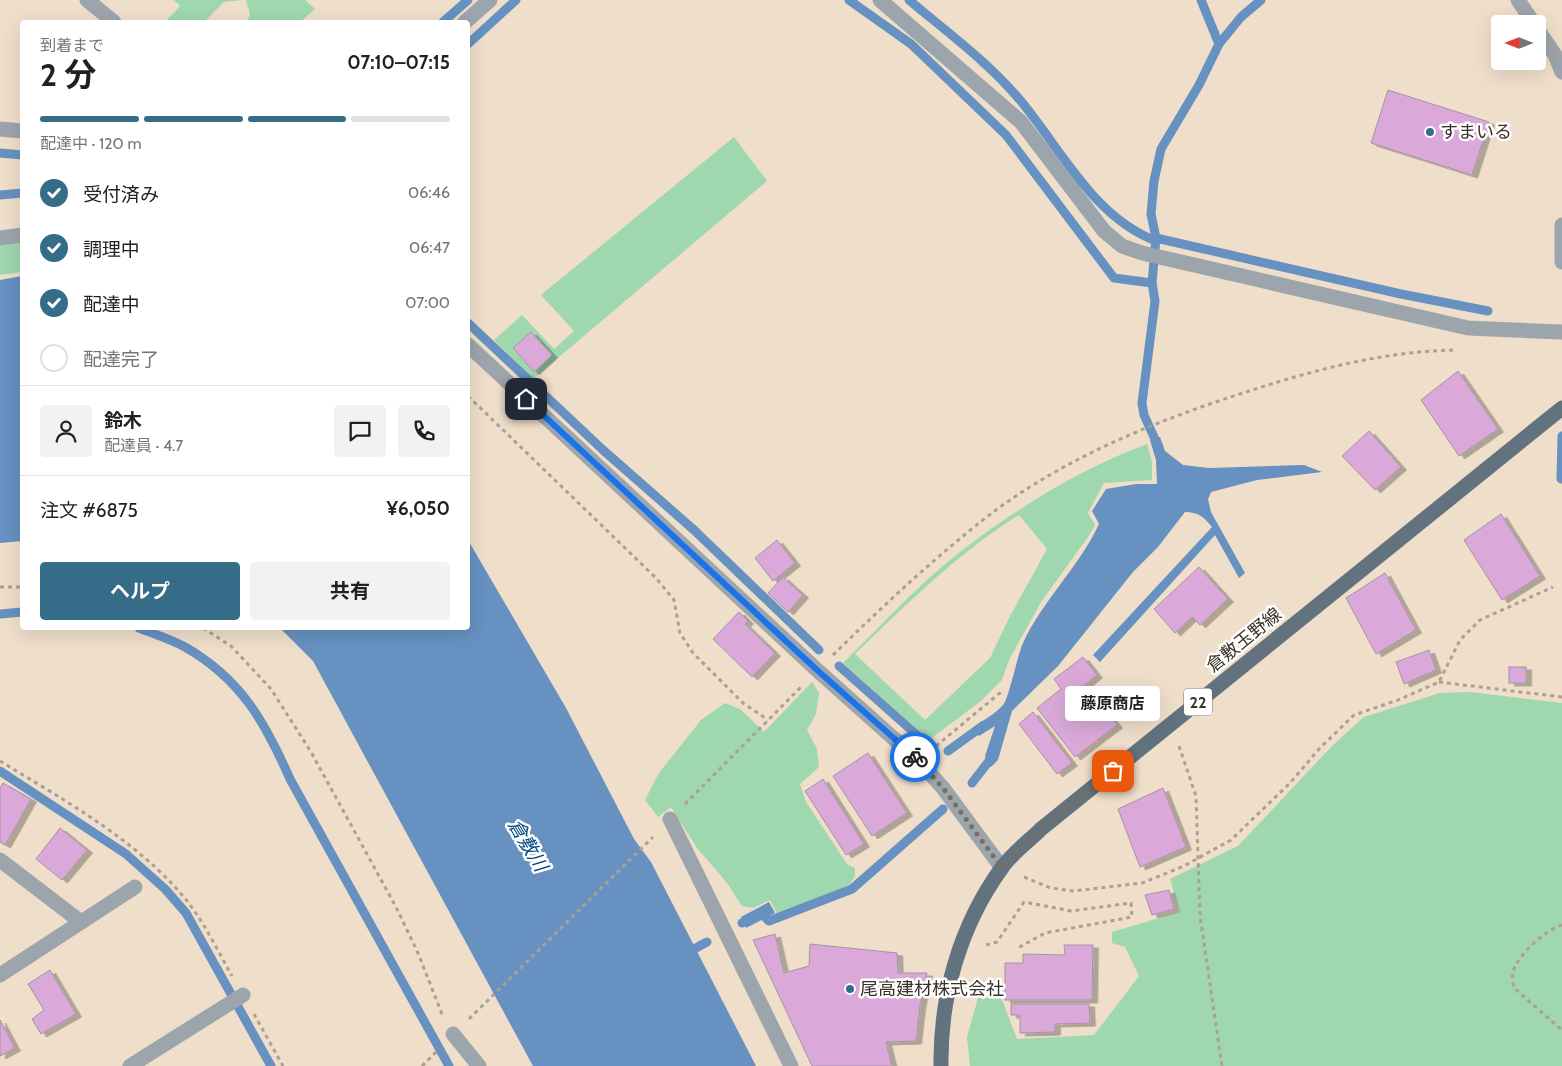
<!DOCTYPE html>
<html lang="ja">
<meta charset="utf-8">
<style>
body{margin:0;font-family:Cabin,"Noto Sans JP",sans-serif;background:#f2f2f2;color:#202124;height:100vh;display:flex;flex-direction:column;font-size:19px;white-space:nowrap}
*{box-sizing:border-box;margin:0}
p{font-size:16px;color:#757577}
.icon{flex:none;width:28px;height:28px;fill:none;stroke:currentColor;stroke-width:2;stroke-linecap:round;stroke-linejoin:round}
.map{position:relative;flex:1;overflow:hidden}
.panel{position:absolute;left:20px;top:20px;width:450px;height:610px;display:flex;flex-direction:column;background:#fff;border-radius:5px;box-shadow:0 5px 20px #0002}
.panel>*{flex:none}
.needle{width:32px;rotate:270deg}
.controls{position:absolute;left:1491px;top:15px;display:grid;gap:10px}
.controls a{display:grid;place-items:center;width:55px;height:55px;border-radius:5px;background:#fff;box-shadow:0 5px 20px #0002;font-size:25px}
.pin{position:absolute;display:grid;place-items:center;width:42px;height:42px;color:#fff;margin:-21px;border-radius:10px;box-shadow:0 2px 8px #0006}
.courier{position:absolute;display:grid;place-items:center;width:50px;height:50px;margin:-25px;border:4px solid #1a73e8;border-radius:50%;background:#fff;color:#222;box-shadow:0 1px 6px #0007}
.bubble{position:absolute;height:35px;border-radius:5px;background:#fff;box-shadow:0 5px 20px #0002;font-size:16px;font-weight:700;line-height:35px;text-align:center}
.head em{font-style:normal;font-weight:700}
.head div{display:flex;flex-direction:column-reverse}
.head{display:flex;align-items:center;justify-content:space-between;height:85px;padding:0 20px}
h1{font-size:32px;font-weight:700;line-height:38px}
.bar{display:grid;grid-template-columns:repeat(4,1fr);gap:8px 5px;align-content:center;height:60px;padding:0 20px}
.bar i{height:6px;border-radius:4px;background:#e0e0e0}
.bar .on{background:#356c87}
.bar p{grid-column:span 4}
.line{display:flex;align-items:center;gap:12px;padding:0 20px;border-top:1px solid #e0e0e0}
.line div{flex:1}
.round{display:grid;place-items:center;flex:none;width:52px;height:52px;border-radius:5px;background:#f2f2f2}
ol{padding:0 20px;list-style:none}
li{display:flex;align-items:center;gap:15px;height:55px}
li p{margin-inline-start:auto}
li .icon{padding:5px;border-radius:50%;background:#356c87;color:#fff;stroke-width:4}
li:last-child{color:#757577}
li i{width:28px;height:28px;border:2px solid #e0e0e0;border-radius:50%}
.button{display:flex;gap:10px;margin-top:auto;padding:10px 20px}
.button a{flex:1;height:58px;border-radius:5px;background:#356c87;color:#fff;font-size:20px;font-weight:700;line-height:58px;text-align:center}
.button a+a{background:#f2f2f2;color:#202124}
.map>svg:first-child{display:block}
</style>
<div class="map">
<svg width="1562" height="1066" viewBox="0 0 1562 1066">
<defs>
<filter id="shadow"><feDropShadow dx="5.5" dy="3" stdDeviation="0" flood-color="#0004"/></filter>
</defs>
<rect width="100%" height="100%" fill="#efdeca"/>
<!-- green -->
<g fill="#9fd7af" fill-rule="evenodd">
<polygon points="174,0 243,0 224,2 204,22 165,22 180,6"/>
<polygon points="246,0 305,0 315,9 300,22 247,22 250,14"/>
<path d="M734,137L767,181L533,379L494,340L522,315L554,349L574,331L541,295ZM531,332L552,355L534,372L513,349Z"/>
<polygon points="22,242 22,272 0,275 0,245"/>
<path d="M1147,444L1152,462V480L1104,483L1088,513L1095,525L1088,537L1041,602L1009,660L1002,680L981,701L929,740L843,663C878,629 912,591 950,560C1007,514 1079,469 1147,444ZM1019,515L1047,549L1009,618L990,658L925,720L855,654C907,604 958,553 1019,515Z"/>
<polygon points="812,682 819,693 816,714 807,730 817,749 819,767 800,784 806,802 847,864 855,868 855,876 849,885 778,915 770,900 753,908 742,906 727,883 697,848 671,807 658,817 645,800 659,773 701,720 725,703 740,709 764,732"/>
<polygon points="1470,692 1562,703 1562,1066 970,1066 967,1037 980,991 996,984 1017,1039 1094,1035 1139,976 1125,947 1112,943 1112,932 1180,912 1170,879 1238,846 1333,745 1364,717 1440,693"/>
</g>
<!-- water -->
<g fill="#6691c0">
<polygon points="22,276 22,541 0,543 0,280"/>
<path d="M1160,437L1165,451L1183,465L1209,468L1304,465L1322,472L1257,480L1211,492L1208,499L1211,512L1245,573L1239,578L1215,535L1100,662L1093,655L1212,527C1204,517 1198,512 1185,512L1158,547L1133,572L1058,666L1012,711L998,760L991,767L985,756L995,726L979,736L973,728C982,721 995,714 1003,705C1009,699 1017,656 1023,643C1043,600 1079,567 1099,524L1092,511L1106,489L1136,484H1157L1156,460L1150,440Z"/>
<polygon points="468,540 566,708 634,839 651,862 756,1066 533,1066 313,661 280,628 468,628"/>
<polygon points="769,902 775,913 746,928 741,917"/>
</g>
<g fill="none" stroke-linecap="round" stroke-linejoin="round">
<!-- stream -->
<g stroke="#6691c0" stroke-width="9">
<polyline points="849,0 911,44 1006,135 1114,278 1152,283 1156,238 1401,294 1488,311"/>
<path d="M909,0C947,32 988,62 1020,100C1061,149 1093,217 1156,241"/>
<polyline points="1201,0 1219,44"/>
<polyline points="443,22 468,0"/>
<polyline points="468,44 516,0"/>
<polyline points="0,153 22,155"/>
<polyline points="0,195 22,193"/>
<polyline points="1156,238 1151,214 1154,181 1161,149 1199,85 1219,44 1241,17 1261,0"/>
<polyline points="1152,283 1155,301 1142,403 1144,415 1159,448"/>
<polyline points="468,323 603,450 694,530 819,650"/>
<polyline points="1561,479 1562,436"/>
<polyline points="0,614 22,612"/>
<path d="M139,628C154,634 171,639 185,647C241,679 265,722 290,779L449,1066"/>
<polyline points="839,666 927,744"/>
<polyline points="948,751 984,725"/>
<polyline points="0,771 126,854 165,889 186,913 271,1066"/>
<polyline points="972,783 989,761 992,752"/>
<polyline points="742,923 761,913 769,921 852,889 943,809"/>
<polyline points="685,954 707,942"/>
</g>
</g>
<!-- building -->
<g fill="#daa9d9" stroke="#a492a3" filter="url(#shadow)">
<polygon points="1388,90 1489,122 1472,175 1371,143"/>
<polygon points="531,332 552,355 534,372 513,348"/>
<polygon points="1458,371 1498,429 1459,456 1421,400"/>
<polygon points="1369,431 1401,467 1375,490 1342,456"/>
<polygon points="1501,514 1540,576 1502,600 1464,540"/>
<polygon points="777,540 795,563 773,581 755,558"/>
<polygon points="1199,567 1228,599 1200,625 1192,617 1175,633 1154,609"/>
<polygon points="1385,573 1416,630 1376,654 1346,598"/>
<polygon points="783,577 803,595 788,612 768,593"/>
<polygon points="739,612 748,621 745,624 775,653 752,677 713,639"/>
<polygon points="1429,650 1436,670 1404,684 1396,662"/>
<polygon points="1083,657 1097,675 1080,689 1085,696 1079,701 1087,712 1099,702 1117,725 1075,757 1037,708 1061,689 1054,679"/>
<rect x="1509" y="667" width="17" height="16"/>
<polygon points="1033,712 1072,763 1057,774 1019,724"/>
<polygon points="868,753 907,813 872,836 833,776"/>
<polygon points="823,779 864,844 846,855 805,791"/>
<polygon points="3,783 31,799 5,845 0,842 0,788"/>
<polygon points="1163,788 1186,847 1140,867 1118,809"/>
<polygon points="60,828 87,850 62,880 36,859"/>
<polygon points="1169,890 1174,909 1152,915 1145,895"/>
<polygon points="775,934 784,973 809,966 810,944 897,953 898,973 927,973 920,1006 916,1041 886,1042 892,1066 812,1066 753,940"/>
<polygon points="1064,945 1093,945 1092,1000 1005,1000 1005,963 1023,963 1023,954 1065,955"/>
<polygon points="50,970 76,1014 41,1034 32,1019 44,1010 28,984"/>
<polygon points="1011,1004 1089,1004 1090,1023 1055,1024 1055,1032 1020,1033 1020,1015 1011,1015"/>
<polygon points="0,1020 15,1048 0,1056"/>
</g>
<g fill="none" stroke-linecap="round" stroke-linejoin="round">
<!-- path -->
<g stroke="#ada090" stroke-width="3" stroke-dasharray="4 4" stroke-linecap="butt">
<polyline points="468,396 656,578 674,600 680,633 693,653 743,703 768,720"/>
<polyline points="0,587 22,587"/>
<polyline points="203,628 231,646 271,689 311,752 396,907 418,953 442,1014"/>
<path d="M833,655C883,606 933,559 988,516C1064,458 1155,421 1246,392C1313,370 1385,351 1456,350"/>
<polyline points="1439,682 1562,697"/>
<polyline points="936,746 1001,692"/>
<polyline points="1179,746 1196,796 1200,916 1222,1066"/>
<path d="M0,761C67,802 153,849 198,916C210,935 221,956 232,976"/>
<polyline points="685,804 802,686"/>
<polyline points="1024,877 1051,888 1074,891 1142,883 1184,866 1231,840 1290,783 1320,748 1354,715 1398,700 1439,682 1460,640 1480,620 1553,587"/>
<path d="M1562,925C1546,929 1517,956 1513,972C1512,977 1513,983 1514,988L1562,1030"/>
<polyline points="986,945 997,942 1024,902 1071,911 1131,903 1132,917 1045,933 1018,948"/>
<polyline points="254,1014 283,1066"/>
<polyline points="469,1019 653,837"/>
<polyline points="422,1066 438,1050"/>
</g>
<!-- street -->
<g stroke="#9ca5ac" stroke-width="15">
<polyline points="87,0 114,22"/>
<polyline points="880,0 1021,122 1104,231 1122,246 1142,253 1468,328 1562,332"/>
<polyline points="1518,0 1534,24"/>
<polyline points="465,22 490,0"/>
<polyline points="1538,30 1555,55 1562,72"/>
<polyline points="0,129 22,131"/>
<polyline points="1562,225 1562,262"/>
<polyline points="0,238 22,235"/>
<polyline points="468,345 817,670 919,761 943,788 1002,868"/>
<polyline points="670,819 791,1066"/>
<polyline points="0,860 81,922"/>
<polyline points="0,975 135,887"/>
<polyline points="453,1034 479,1066"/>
<polyline points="130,1066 243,995"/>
</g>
<!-- primary -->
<path stroke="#62737f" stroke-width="15" d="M941,1066C940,996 960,926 1001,869C1011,854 1028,842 1041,829L1562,408"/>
</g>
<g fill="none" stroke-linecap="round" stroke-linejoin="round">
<!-- done -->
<polyline stroke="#786e61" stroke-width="5" stroke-dasharray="0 9" points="915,757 943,788 1002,868 1041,829 1113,771"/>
<!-- route -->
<polyline stroke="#1a73e8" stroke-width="6" points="526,399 817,670 915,757"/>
</g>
<!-- markers -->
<g fill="#356c87" stroke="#fff" stroke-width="2">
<circle cx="1430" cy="132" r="5"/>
<circle cx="850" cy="989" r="5"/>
</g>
<g text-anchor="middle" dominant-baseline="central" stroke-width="5" stroke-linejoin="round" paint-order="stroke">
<!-- shield labels -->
<rect fill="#fff" stroke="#746f69" stroke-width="1" x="1184" y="688.5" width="28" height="27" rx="4"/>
<g font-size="16" font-weight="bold" fill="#383129">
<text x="1198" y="702">22</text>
</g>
<!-- poi labels -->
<g font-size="18" fill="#383129" stroke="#fff" text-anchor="start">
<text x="1440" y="132">すまいる</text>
<text x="860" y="989">尾高建材株式会社</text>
</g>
<!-- street labels -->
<g font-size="18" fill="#383129" stroke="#fff">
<text transform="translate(1244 640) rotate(-39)">倉敷玉野線</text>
</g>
<!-- water labels -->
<g font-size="19" font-style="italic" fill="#024882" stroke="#fff">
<text transform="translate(528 845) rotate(59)">倉敷川</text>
</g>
</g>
</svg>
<div class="controls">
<a><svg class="needle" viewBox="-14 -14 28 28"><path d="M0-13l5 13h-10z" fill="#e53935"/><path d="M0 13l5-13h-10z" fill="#757577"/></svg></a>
</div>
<div class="pin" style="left:1113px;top:771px;background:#ea580c"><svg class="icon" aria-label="bag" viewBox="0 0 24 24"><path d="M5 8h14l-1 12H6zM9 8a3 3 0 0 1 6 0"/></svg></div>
<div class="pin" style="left:526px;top:399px;background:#1f2937"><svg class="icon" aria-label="home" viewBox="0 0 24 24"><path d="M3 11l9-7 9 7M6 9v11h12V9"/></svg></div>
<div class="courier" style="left:915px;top:757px"><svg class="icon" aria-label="bike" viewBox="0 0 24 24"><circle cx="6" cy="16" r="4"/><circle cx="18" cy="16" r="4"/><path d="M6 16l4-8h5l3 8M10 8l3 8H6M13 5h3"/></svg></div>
<div class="bubble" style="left:1065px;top:686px;width:95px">藤原商店</div>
<section class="panel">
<div class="head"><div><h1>2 分</h1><p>到着まで</p></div><em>07:10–07:15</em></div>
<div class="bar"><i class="on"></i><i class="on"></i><i class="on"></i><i></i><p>配達中 · 120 m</p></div>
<ol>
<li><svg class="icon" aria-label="check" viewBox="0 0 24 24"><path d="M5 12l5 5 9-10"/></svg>受付済み<p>06:46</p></li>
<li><svg class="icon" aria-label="check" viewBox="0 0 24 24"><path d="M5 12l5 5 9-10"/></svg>調理中<p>06:47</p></li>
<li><svg class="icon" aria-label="check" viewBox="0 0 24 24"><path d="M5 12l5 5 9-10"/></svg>配達中<p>07:00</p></li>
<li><i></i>配達完了</li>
</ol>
<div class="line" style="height:90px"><a class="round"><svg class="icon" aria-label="person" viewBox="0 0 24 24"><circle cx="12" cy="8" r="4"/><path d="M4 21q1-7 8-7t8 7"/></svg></a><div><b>鈴木</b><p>配達員 · 4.7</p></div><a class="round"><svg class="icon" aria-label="chat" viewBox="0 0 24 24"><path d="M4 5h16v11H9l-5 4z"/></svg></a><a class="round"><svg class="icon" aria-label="phone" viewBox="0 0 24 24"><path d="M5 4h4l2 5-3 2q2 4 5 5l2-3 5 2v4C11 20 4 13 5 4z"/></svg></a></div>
<div class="line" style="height:65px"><div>注文 #6875</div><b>¥6,050</b></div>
<div class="button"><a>ヘルプ</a><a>共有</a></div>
</section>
</div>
